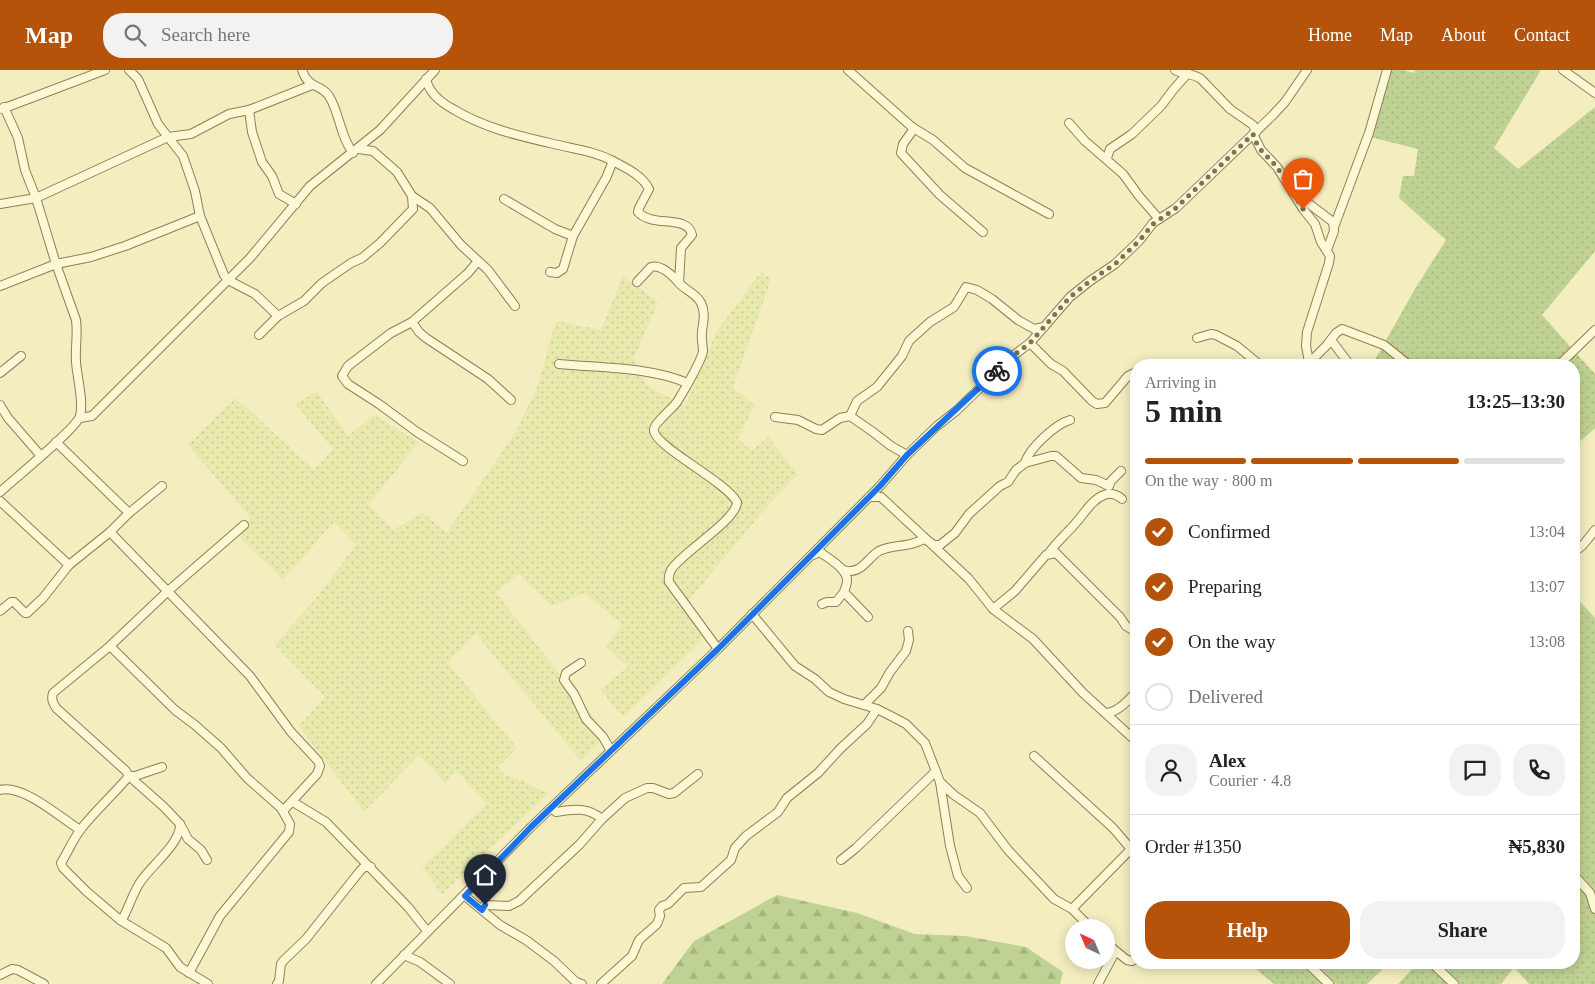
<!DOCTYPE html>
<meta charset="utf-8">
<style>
body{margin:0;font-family:"Times New Roman",serif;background:#f2f2f2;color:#222;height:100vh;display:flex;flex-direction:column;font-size:19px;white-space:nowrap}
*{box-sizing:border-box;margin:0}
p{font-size:16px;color:#767676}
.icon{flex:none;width:28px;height:28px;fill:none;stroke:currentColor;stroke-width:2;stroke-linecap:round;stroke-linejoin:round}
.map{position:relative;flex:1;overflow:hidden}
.side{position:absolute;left:1130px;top:289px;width:450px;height:610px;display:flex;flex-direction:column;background:#fff;border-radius:20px;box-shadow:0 2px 12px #0003}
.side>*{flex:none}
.needle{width:32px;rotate:316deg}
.fabs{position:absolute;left:1065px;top:849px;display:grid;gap:10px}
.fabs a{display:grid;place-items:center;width:50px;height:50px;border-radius:50%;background:#fff;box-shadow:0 2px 12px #0003;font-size:25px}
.pin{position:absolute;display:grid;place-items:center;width:42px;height:42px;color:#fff;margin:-51px -21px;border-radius:50% 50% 50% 0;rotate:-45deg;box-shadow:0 0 5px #0007}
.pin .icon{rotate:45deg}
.courier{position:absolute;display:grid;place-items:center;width:50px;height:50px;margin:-25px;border:4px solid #1a73e8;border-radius:50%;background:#fff;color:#222;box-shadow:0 1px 6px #0007}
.overview em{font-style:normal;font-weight:700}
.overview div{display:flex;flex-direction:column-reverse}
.overview{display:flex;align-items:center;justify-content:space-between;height:85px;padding:0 15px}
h1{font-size:32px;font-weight:700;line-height:38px}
.bar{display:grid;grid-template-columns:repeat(4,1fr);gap:8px 5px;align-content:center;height:60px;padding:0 15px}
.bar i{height:6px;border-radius:4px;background:#e0e0e0}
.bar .active{background:#b45309}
.bar p{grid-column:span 4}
.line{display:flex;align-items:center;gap:12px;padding:0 15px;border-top:1px solid #e0e0e0}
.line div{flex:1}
.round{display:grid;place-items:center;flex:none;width:52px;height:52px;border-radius:20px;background:#f2f2f2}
ol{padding:0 15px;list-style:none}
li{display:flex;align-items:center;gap:15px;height:55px}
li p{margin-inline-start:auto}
li .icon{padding:5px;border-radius:50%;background:#b45309;color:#fff;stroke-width:4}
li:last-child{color:#767676}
li i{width:28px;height:28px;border:2px solid #e0e0e0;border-radius:50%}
.button{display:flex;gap:10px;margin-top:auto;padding:10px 15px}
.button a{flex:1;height:58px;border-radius:20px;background:#b45309;color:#fff;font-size:20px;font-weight:700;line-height:58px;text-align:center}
.button a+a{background:#f2f2f2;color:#222}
header{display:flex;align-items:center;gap:30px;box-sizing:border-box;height:70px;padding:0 25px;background:#b45309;color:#fff}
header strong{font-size:24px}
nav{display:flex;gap:28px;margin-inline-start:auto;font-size:18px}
.search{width:350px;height:45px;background:#f2f2f2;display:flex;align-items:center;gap:12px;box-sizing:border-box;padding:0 18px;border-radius:20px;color:#767676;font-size:19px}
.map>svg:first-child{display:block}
</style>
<header>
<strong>Map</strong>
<div class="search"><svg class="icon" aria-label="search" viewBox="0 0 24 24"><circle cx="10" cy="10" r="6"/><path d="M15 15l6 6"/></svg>Search here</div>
<nav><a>Home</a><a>Map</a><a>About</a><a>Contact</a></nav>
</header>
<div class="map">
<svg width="1595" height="914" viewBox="0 0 1595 914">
<defs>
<pattern id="farmland-dots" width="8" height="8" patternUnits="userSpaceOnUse" patternTransform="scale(1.25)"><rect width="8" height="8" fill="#e8eaad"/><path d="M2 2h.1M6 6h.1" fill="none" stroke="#c8c994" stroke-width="1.8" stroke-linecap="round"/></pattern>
<pattern id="grass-dots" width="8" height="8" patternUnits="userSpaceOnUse" patternTransform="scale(1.25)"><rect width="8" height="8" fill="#bfd293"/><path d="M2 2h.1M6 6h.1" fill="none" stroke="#a5b57e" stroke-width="1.8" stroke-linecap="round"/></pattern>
<pattern id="forest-firs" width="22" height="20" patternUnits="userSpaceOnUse" patternTransform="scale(1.25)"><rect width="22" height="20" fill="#bfd293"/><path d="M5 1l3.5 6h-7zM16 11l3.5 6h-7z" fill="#a5b57e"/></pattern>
</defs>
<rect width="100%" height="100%" fill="#f3edc0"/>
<!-- farmland -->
<polygon fill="url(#farmland-dots)" points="761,202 771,209 733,318 755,335 738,369 752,381 768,367 798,404 763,441 689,530 710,563 623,647 600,619 628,597 606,576 622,554 584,523 552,536 518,504 496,523 607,664 581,691 476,564 447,592 517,678 498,697 505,705 521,710 548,724 442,824 422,797 487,734 456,700 445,713 419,685 364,742 299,656 325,627 275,575 317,527 356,475 334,452 283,510 240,468 251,448 188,375 236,328 314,400 333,379 295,334 317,322 348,366 374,345 419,372 368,435 394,460 422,443 447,462 514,365 537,318 556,251 601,260 623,206 658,232 634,288 647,316 685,336 717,261"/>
<!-- grass -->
<g fill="url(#grass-dots)">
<polygon points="1391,0 1403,0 1414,3 1415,0 1541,0 1494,78 1518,99 1595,37 1595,181 1542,245 1595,304 1595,358 1574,377 1574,295 1372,295 1415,219 1446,170 1399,128 1403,106 1414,106 1418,79 1370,67"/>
<polygon points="1574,525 1595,548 1595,914 1529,914 1514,897 1501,914 1398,914 1418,893 1574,892"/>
<polygon points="1249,893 1376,893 1382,900 1367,914 1274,914"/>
</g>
<!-- forest -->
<polygon fill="url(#forest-firs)" points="777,825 857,843 915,864 965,866 1026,877 1063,902 1060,914 662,914 694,871"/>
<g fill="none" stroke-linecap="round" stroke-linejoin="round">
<!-- minor casing -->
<g stroke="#8f7f56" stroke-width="10">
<g id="minor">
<polyline points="129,0 138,9 158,54 183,86 195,121 200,146 224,205 228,210 255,224 278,246"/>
<path d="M302,0C309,20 320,13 329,26C340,44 340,66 353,83"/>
<polyline points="848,0 912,57 913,60 903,74 901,83 940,125 983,162"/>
<path d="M1175,0C1183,5 1193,3 1201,9L1230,39L1253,55L1256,62"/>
<polyline points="1563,0 1595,23"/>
<path d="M426,9C429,23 440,32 453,39C484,58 519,66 554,74C574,79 594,81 613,91L606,108L573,166L563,199L557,203L550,202"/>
<polyline points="2,39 105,0"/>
<polyline points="249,40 252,62 262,92 272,106 279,124 296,134"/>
<polyline points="1069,53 1085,71 1123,104 1139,126 1159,149"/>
<polyline points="912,57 933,70 965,98 1049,144"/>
<polyline points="1253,64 1261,80 1277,97 1303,139 1315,154 1321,172 1330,186 1329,193 1307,262 1306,276 1309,292"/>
<polyline points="1107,88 1110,79 1132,64 1161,36 1173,20 1188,3"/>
<path d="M613,91C626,98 642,105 649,119L639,138L638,142C652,158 688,144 692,165L681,178L679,213"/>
<polyline points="1296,124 1333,152 1334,161 1327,180"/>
<polyline points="412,126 430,138 461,175 488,200 515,236"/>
<polyline points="504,129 555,159 573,166"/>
<polyline points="0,134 36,128 168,67 191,64 229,44 249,40 312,15"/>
<polyline points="1334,157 1369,63 1387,0"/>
<path d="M637,212L651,197C661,194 672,205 679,213C685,220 697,224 701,233C706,243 703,252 702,262C701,269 703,275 703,281C702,290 682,324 677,332C672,339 652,355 654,361C656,377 725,411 737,432C737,450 680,484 671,500C669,504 668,507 669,512L718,579"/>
<polyline points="0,216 56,194 91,187 125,176 200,146"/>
<polyline points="412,252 419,262 426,268 488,309 511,330"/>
<polyline points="259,265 278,246 304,231 322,213 351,193 362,188 380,173 413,139 412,126 397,102 373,81 358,79"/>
<polyline points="1197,268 1211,264 1216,265 1237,276 1260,295"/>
<polyline points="1331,270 1350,295"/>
<polyline points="1030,273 1051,294 1063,301 1092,331 1097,334 1105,333 1128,306 1136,302"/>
<path d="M559,294C599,298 652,297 687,313"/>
<polyline points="1308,294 1327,275 1336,263 1342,259 1384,275 1409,295"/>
<polyline points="1559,295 1595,260"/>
<polyline points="0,303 21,286"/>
<polyline points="0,335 8,348 41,386"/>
<polyline points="850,346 857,331 877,317 902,286 909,271 930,252 954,237 966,217 977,220 992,229 1018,250 1034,259 1044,257"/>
<polyline points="775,347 798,350 816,359 822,360 840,348 850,346 873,362 891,376 907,385"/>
<polyline points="80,348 92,346 250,188 310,116 380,60 435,0"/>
<polyline points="56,372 129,443"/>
<polyline points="463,391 417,362 379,334 348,314 342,306 348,296 391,263 412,252 468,203 478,191"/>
<path d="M1025,393C1029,378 1056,354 1070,350"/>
<path d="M0,422C13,410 77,358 80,346C84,332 77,307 76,292C75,278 78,264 76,250L56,194L36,128L25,100L18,68L4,37"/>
<polyline points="869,427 881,427 969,509 993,539 1033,569 1083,623 1136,671"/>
<polyline points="0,431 69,495"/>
<polyline points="110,462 250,606 291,662 318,691 320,696 317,704 283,741"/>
<polyline points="1574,482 1583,475 1595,460"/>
<path d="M1049,483C1056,473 1065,465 1073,456C1083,446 1091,430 1104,425C1110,422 1118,425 1122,429"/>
<path d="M813,485L820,482C829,489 848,499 847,511C847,514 845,519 844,522L868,547"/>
<path d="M843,500C862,505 866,489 879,481C890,475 903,477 914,473C918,472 921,470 925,469L934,475H940L955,463L969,444L1000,416L1008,412L1016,400L1025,393L1051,386H1056L1081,408L1096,410L1109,416L1111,411L1121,401"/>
<polyline points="822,534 827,532 836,532 844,522"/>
<polyline points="993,539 1015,521 1046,485 1056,483 1120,547 1126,556 1136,562"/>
<polyline points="0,541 11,532 14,532 25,543 27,543 43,528 69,495 110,462 129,443 162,416"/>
<polyline points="752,544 795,596 815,609 829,622 844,629 877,639 889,645 906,654 925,673 940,712 950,776 958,806 967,818"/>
<polyline points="110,576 175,640 195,655 221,678 247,708 281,738 290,754 289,762 220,846 189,903"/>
<polyline points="581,593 566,603 564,610 574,624 586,649 603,667 611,681"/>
<polyline points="864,635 881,618 890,602 906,581 909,570 908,561"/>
<path d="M1106,643C1119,642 1128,630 1136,622"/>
<polyline points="1034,686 1113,758 1131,779"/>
<polyline points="129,706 164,737 180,754 188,769 201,780 207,790"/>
<polyline points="129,706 135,706 162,697"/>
<polyline points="940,712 954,725 980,743 1008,780 1054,829 1072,839 1091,858"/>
<path d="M0,720C23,714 61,748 80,760"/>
<polyline points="293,732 326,752 408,837 427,861"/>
<path d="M552,738L556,742C574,739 588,737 602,749"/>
<polyline points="841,790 856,778 936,701"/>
<polyline points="1574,805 1590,823 1595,839"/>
<polyline points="465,826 500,855 526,870 554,891 576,912 582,914"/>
<polyline points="482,839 485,835 509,836 519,831 579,775 602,749 625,728 647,718 653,718 669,724 674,723 698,704"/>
<polyline points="1072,839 1136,774"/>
<path d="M120,850L124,846C129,836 133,824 139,814C149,797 181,774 180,754"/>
<polyline points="1106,873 1127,890 1132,891 1136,889"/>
<polyline points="404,885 420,892 450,914"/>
<polyline points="1306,892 1329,914"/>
<polyline points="1431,892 1454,914"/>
<polyline points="0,905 12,899 18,900 44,914"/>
<path d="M208,914L180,897L166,878L120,850L86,821L63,798L61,793C68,782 73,769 81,759C96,740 114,724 129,706L126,701L56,638C53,633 51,629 53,623L110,576L168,521L244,455"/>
<polyline points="277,914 279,911 281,894 284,890 306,869 360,801 364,797 371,797"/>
<polyline points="376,914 531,757 718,579 880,416 907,385 937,356 956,341 1014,285 1030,273 1070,227 1090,211 1115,194 1139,171 1153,153 1176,138 1272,46 1285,32 1307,0"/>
<polyline points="601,914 632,886 639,870 657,854 660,846 659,840 662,836 668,834 684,818 701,817 731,790 735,778 746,766 778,742 787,728 818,703 841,678 867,654 877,639"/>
<polyline points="1098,914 1115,882"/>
</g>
</g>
<!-- minor -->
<use href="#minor" stroke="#fcf8d5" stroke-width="8"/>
</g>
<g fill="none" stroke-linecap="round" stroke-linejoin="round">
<!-- done -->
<polyline stroke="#7c7355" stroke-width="5" stroke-dasharray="0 9" points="997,301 1014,285 1030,273 1070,227 1090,211 1115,194 1139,171 1153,154 1176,138 1253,64 1258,77 1277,97 1303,139"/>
<!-- route -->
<polyline stroke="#1a73e8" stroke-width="6" points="485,835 482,840 465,826 531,757 718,579 880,416 907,385 997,301"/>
</g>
</svg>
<div class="fabs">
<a><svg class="needle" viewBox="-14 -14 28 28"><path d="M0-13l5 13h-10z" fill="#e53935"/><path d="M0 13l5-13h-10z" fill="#767676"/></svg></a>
</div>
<div class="pin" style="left:1303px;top:139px;background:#ea580c"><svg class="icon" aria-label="bag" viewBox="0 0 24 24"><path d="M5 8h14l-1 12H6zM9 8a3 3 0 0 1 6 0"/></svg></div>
<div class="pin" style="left:485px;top:835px;background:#1f2937"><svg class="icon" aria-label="home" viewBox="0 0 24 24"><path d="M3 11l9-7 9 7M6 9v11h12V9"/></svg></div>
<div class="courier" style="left:997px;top:301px"><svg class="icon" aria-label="bike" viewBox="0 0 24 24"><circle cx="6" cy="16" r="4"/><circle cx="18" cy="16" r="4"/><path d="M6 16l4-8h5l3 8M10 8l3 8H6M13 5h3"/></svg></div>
<section class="side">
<div class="overview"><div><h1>5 min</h1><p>Arriving in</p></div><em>13:25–13:30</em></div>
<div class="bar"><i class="active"></i><i class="active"></i><i class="active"></i><i></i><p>On the way · 800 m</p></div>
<ol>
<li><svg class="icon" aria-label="check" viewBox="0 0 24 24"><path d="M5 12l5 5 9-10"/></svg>Confirmed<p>13:04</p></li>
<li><svg class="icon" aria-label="check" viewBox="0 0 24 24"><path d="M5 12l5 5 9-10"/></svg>Preparing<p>13:07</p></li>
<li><svg class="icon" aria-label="check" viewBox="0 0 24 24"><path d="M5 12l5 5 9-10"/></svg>On the way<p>13:08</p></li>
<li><i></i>Delivered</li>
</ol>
<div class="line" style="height:90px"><a class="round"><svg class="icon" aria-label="person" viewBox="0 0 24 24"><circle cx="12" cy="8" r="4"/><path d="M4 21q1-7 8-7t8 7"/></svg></a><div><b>Alex</b><p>Courier · 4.8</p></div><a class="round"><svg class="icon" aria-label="chat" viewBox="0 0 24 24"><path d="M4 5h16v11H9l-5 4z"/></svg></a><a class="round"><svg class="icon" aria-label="phone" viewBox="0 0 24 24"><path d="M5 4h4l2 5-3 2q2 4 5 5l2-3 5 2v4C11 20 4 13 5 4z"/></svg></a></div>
<div class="line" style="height:65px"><div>Order #1350</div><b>₦5,830</b></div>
<div class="button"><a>Help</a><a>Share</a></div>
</section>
</div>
